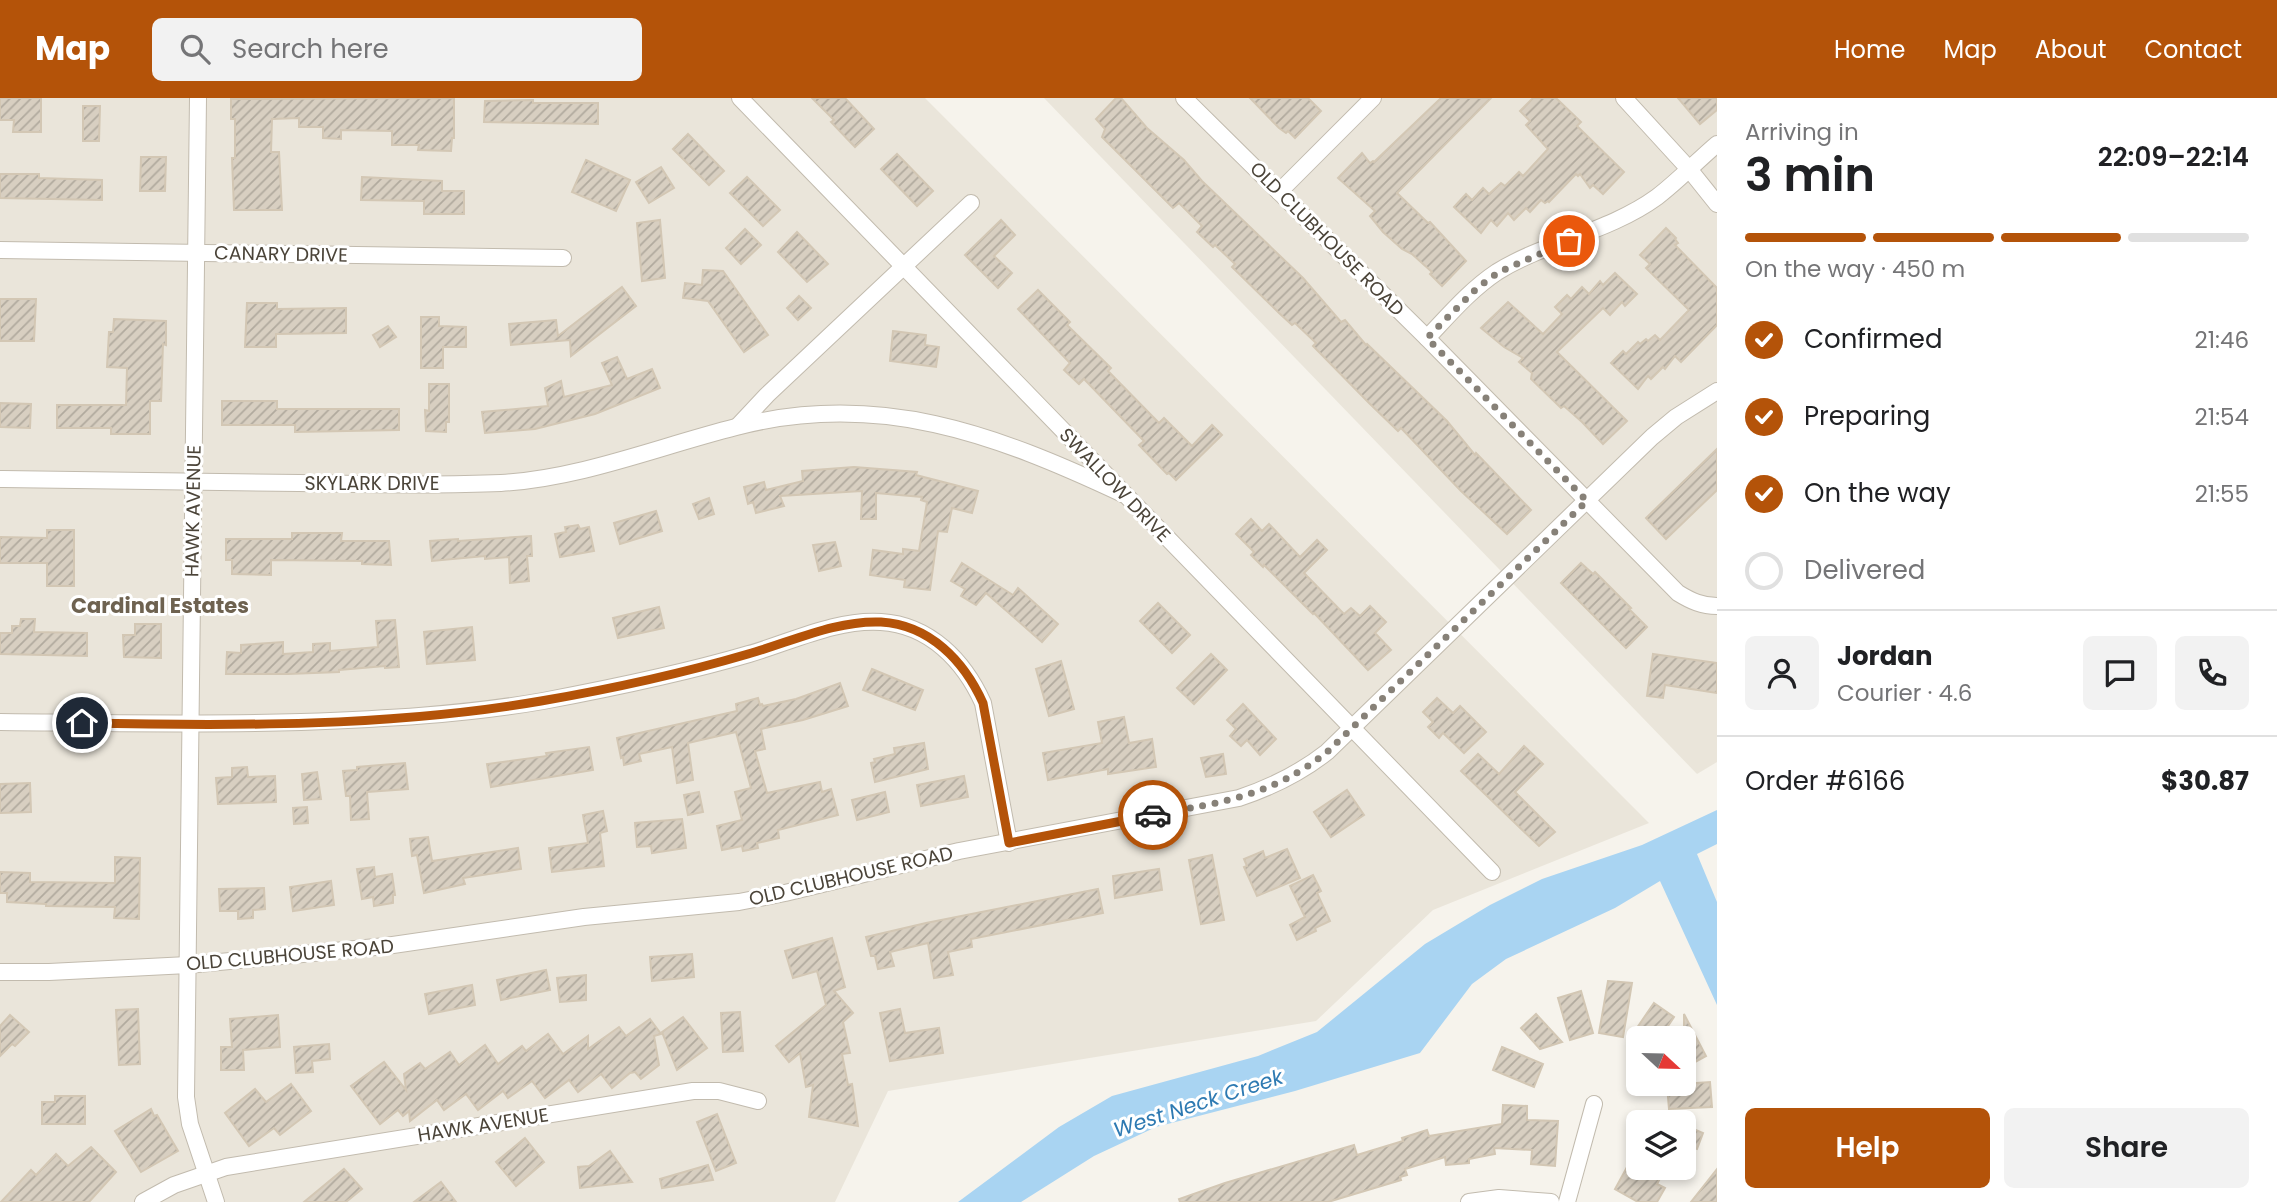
<!DOCTYPE html>
<meta charset="utf-8">
<style>
body{margin:0;font-family:Poppins,sans-serif;background:#f2f2f2;color:#202124;height:100vh;display:flex;flex-direction:column;font-size:26px;white-space:nowrap}
*{box-sizing:border-box;margin:0}
p{font-size:23px;color:#757577}
.icon{flex:none;width:38px;height:38px;fill:none;stroke:currentColor;stroke-width:2;stroke-linecap:round;stroke-linejoin:round}
.map{position:relative;flex:1;overflow:hidden}
.drawer{display:flex;flex-direction:column;background:#fff;width:560px}
.drawer>*{flex:none}
.needle{width:46px;rotate:112deg}
.tools{position:absolute;left:1626px;top:928px;display:grid;gap:14px}
.tools a{display:grid;place-items:center;width:70px;height:70px;border-radius:10px;background:#fff;box-shadow:0 4px 10px #0003;font-size:35px}
.pin{position:absolute;display:grid;place-items:center;width:60px;height:60px;color:#fff;margin:-30px;border:4px solid #fff;border-radius:50%;box-shadow:0 2px 7px #0007}
.courier{position:absolute;display:grid;place-items:center;width:70px;height:70px;margin:-35px;border:5px solid #b45309;border-radius:50%;background:#fff;color:#222;box-shadow:0 2px 9px #0007}
.overview em{font-style:normal;font-weight:600}
.overview div{display:flex;flex-direction:column-reverse}
.overview{display:flex;align-items:center;justify-content:space-between;height:119px;padding:0 28px}
h1{font-size:46px;font-weight:600;line-height:52px}
.bar{display:grid;grid-template-columns:repeat(4,1fr);gap:10px 7px;align-content:center;height:84px;padding:0 28px}
.bar i{height:9px;border-radius:5px;background:#e0e0e0}
.bar .current{background:#b45309}
.bar p{grid-column:span 4}
.line{display:flex;align-items:center;gap:18px;padding:0 28px;border-top:2px solid #e0e0e0}
.line div{flex:1}
.round{display:grid;place-items:center;flex:none;width:74px;height:74px;border-radius:10px;background:#f2f2f2}
ol{padding:0 28px;list-style:none}
li{display:flex;align-items:center;gap:21px;height:77px}
li p{margin-inline-start:auto}
li .icon{padding:7px;border-radius:50%;background:#b45309;color:#fff;stroke-width:4}
li:last-child{color:#757577}
li i{width:38px;height:38px;border:4px solid #e0e0e0;border-radius:50%}
.cta{display:flex;gap:14px;margin-top:auto;padding:14px 28px}
.cta a{flex:1;height:80px;border-radius:10px;background:#b45309;color:#fff;font-size:28px;font-weight:600;line-height:80px;text-align:center}
.cta a+a{background:#f2f2f2;color:#202124}
header{display:flex;align-items:center;gap:42px;box-sizing:border-box;height:98px;padding:0 35px;background:#b45309;color:#fff}
header strong{font-size:33px}
nav{display:flex;gap:38px;margin-inline-start:auto;font-size:24px}
.search{width:490px;height:63px;background:#f2f2f2;display:flex;align-items:center;gap:18px;box-sizing:border-box;padding:0 24px;border-radius:10px;color:#757577;font-size:26px}
main{display:flex;flex:1;min-height:0}
.map>svg:first-child{display:block}
</style>
<header>
<strong>Map</strong>
<div class="search"><svg class="icon" aria-label="search" viewBox="0 0 24 24"><circle cx="10" cy="10" r="6"/><path d="M15 15l6 6"/></svg>Search here</div>
<nav><a>Home</a><a>Map</a><a>About</a><a>Contact</a></nav>
</header>
<main>
<div class="map">
<svg width="1717" height="1104" viewBox="0 0 1717 1104">
<defs>
<pattern id="building-hatch" width="6" height="6" patternUnits="userSpaceOnUse" patternTransform="scale(1.75)"><rect width="6" height="6" fill="#d8cfc1"/><path d="M-1 1l2-2M0 6l6-6M5 7l2-2" fill="none" stroke="#b1aa9e"/></pattern>
</defs>
<rect width="100%" height="100%" fill="#f6f3ec"/>
<!-- residential -->
<g fill="#eae5da">
<polygon points="0,0 925,0 1649,725 1433,812 1316,923 888,993 835,1104 0,1104"/>
<polygon points="1044,0 1717,0 1717,664 1697,676"/>
</g>
<!-- water -->
<polygon fill="#a9d4f2" points="1717,712 1717,746 1697,756 1717,804 1717,907 1660,783 1615,810 1506,861 1472,886 1420,955 1295,993 1156,1029 1094,1058 1021,1104 958,1104 1059,1029 1112,998 1258,958 1317,934 1425,846 1490,807 1542,781 1642,747"/>
<!-- building -->
<g fill="url(#building-hatch)" stroke="#d3c7b4" stroke-width="2">
<polygon points="0,0 41,0 41,34 13,34 14,22 0,22"/>
<polygon points="454,0 454,40 452,40 451,53 418,52 419,47 392,47 392,33 341,32 341,41 323,40 323,29 299,29 299,20 272,21 271,54 279,54 282,112 234,112 232,60 235,60 235,21 231,21 231,1"/>
<polygon points="812,0 845,0 874,31 855,49 831,24 834,22"/>
<polygon points="1116,0 1121,0 1147,30 1184,62 1202,83 1303,180 1341,224 1345,222 1366,247 1367,246 1447,323 1475,357 1476,355 1531,412 1507,436 1461,393 1401,330 1398,333 1369,305 1313,248 1316,245 1295,225 1292,227 1279,215 1232,169 1235,166 1215,147 1213,149 1197,134 1202,128 1179,105 1173,110 1102,39 1105,31 1096,21"/>
<polygon points="1250,0 1308,0 1321,13 1295,40 1288,33 1286,35 1279,30"/>
<polygon points="1441,0 1491,0 1397,95 1428,125 1430,124 1466,163 1442,188 1430,176 1432,174 1412,156 1402,151 1383,134 1370,118 1375,113 1338,80 1362,55 1370,65 1373,63 1374,64"/>
<polygon points="1533,0 1556,0 1581,24 1577,28 1624,74 1603,96 1593,87 1590,90 1580,76 1578,78 1576,76 1549,104 1548,103 1545,105 1541,102 1530,114 1526,110 1514,122 1508,115 1497,128 1491,122 1481,135 1454,109 1466,96 1472,102 1483,90 1489,96 1501,85 1505,88 1519,74 1523,78 1548,51 1526,27 1530,23 1520,13"/>
<polygon points="1678,0 1717,0 1717,12 1700,26"/>
<polygon points="533,2 533,5 598,5 598,26 484,24 485,3"/>
<polygon points="83,8 100,8 99,43 83,43"/>
<polygon points="688,36 724,73 709,87 673,51"/>
<polygon points="897,56 933,93 917,108 881,71"/>
<polygon points="141,59 166,59 165,93 140,93"/>
<polygon points="586,62 630,82 616,113 572,94"/>
<polygon points="661,69 674,90 649,105 636,84"/>
<polygon points="0,76 39,76 39,80 102,82 102,102 0,100"/>
<polygon points="362,79 442,83 442,93 464,93 464,116 424,116 424,103 361,102"/>
<polygon points="747,79 780,112 763,128 730,95"/>
<polygon points="660,122 665,180 642,183 637,125"/>
<polygon points="1001,122 1015,137 994,158 1012,175 998,190 965,157"/>
<polygon points="1666,130 1676,140 1675,141 1678,145 1675,147 1717,190 1717,227 1681,264 1675,258 1665,271 1663,269 1651,281 1648,278 1638,291 1611,265 1623,253 1626,256 1638,244 1640,246 1646,241 1648,243 1655,237 1660,242 1689,212 1646,170 1650,166 1640,157"/>
<polygon points="745,131 761,147 741,166 726,150"/>
<polygon points="797,134 828,166 807,184 778,154"/>
<polygon points="703,172 723,173 768,237 744,254 708,203 683,200 685,185 702,187"/>
<polygon points="1615,175 1637,196 1625,208 1622,204 1610,217 1603,210 1557,254 1627,323 1603,346 1582,324 1564,308 1561,310 1531,281 1532,275 1519,264 1523,260 1504,249 1481,230 1508,204 1543,236 1562,216 1555,209 1567,197 1571,201 1582,189 1589,196 1600,183 1603,187"/>
<polygon points="622,189 636,208 571,258 570,242 511,247 509,226 556,222 558,238"/>
<polygon points="1038,192 1070,224 1067,227 1111,270 1108,273 1159,325 1164,320 1192,348 1212,327 1222,337 1176,382 1169,375 1167,376 1139,347 1144,343 1084,281 1079,286 1064,272 1070,265 1018,211"/>
<polygon points="799,198 811,210 798,222 787,210"/>
<polygon points="0,201 36,201 34,243 0,243"/>
<polygon points="247,205 277,205 277,211 346,210 346,235 276,236 276,249 245,249"/>
<polygon points="421,219 439,219 439,228 466,229 466,249 443,249 443,270 421,270"/>
<polygon points="114,221 166,223 166,247 163,246 161,303 150,303 150,336 111,336 111,330 57,330 57,307 126,307 127,270 107,269 109,234 113,234"/>
<polygon points="388,228 396,239 380,249 373,237"/>
<polygon points="893,233 926,237 925,247 939,249 936,269 890,263"/>
<polygon points="617,259 627,281 652,271 660,290 595,316 535,331 485,335 482,314 548,308 545,290 561,283 564,299 612,287 602,265"/>
<polygon points="429,286 449,286 449,324 446,324 446,334 426,333 425,312 429,313"/>
<polygon points="222,303 277,303 277,311 399,311 399,332 295,334 295,327 222,327"/>
<polygon points="0,305 31,306 30,330 0,329"/>
<polygon points="1717,351 1717,392 1666,441 1646,420"/>
<polygon points="854,369 917,374 916,377 978,393 972,415 952,410 947,434 938,433 930,492 904,489 905,482 870,477 873,452 903,456 903,451 919,453 927,404 921,402 922,399 876,395 876,421 861,421 862,393 780,398 784,408 756,415 753,404 748,406 744,389 764,384 766,392 803,383 802,373"/>
<polygon points="709,400 714,416 699,421 693,406"/>
<polygon points="656,413 662,433 620,446 614,425"/>
<polygon points="1251,421 1262,433 1269,426 1300,459 1317,442 1327,452 1304,475 1344,516 1351,510 1360,518 1370,508 1386,524 1375,535 1391,552 1368,572 1314,515 1313,516 1264,467 1263,469 1251,457 1254,454 1236,436"/>
<polygon points="578,427 580,431 589,429 594,453 560,459 555,436 566,434 565,429"/>
<polygon points="47,432 74,432 74,488 47,488 47,465 0,465 0,439 47,440"/>
<polygon points="292,435 342,435 341,443 389,443 391,467 362,466 362,463 271,462 271,477 232,476 232,462 226,462 226,441 292,441"/>
<polygon points="531,438 532,458 527,458 529,483 510,485 509,459 485,461 485,458 432,463 430,443 458,441 458,443"/>
<polygon points="835,444 841,468 819,473 813,447"/>
<polygon points="962,465 1013,497 1018,490 1058,526 1042,544 986,495 976,507 961,498 965,491 951,483"/>
<polygon points="1581,465 1593,476 1595,474 1631,510 1629,511 1647,529 1626,550 1561,485"/>
<polygon points="1158,505 1190,537 1172,555 1140,523"/>
<polygon points="659,509 664,530 618,540 613,520"/>
<polygon points="21,521 35,521 34,534 87,535 87,558 0,556 0,535 12,535 12,528 20,528"/>
<polygon points="395,522 399,569 385,570 385,568 339,572 339,574 288,576 226,576 227,554 241,555 241,547 283,544 283,556 313,554 313,546 330,545 330,553 378,549 376,523"/>
<polygon points="135,526 161,526 161,560 124,559 123,537 135,537"/>
<polygon points="472,529 475,562 427,566 424,534"/>
<polygon points="1211,556 1227,572 1194,606 1177,590"/>
<polygon points="1653,556 1717,565 1717,595 1665,587 1663,600 1647,598"/>
<polygon points="1061,563 1074,611 1049,618 1036,571"/>
<polygon points="872,571 923,592 915,612 863,592"/>
<polygon points="840,585 848,608 803,622 761,631 765,651 755,653 767,695 820,684 822,694 831,691 838,717 778,732 779,740 757,745 758,750 743,753 742,748 722,752 717,728 742,722 735,694 751,690 736,634 688,645 693,682 677,685 672,649 639,656 641,663 624,667 623,659 621,660 617,640 737,613 736,606 758,600 760,607 762,606 763,608 796,601"/>
<polygon points="1437,600 1453,615 1460,608 1486,634 1464,655 1443,635 1439,640 1428,629 1433,624 1423,614"/>
<polygon points="1243,606 1276,641 1260,657 1247,642 1241,648 1230,638 1236,631 1227,622"/>
<polygon points="1124,619 1129,645 1152,641 1156,669 1108,676 1108,671 1048,682 1043,655 1102,645 1098,624"/>
<polygon points="924,645 928,671 875,684 871,665 875,664 874,661 895,656 894,650"/>
<polygon points="1524,648 1543,666 1515,694 1555,734 1539,748 1461,673 1478,656 1499,676"/>
<polygon points="589,649 593,672 491,689 487,666 547,658 546,655"/>
<polygon points="1223,656 1226,676 1206,679 1201,660"/>
<polygon points="405,665 408,691 367,694 369,721 351,722 350,698 346,698 343,673 357,672 357,669"/>
<polygon points="247,669 248,679 275,678 276,704 218,706 216,680 232,679 232,670"/>
<polygon points="317,674 321,701 304,702 302,676"/>
<polygon points="964,678 968,699 921,708 917,687"/>
<polygon points="30,685 31,714 0,715 0,686"/>
<polygon points="1347,692 1364,717 1331,739 1314,714"/>
<polygon points="699,694 703,714 688,717 684,697"/>
<polygon points="885,694 889,714 857,722 852,702"/>
<polygon points="307,709 308,725 294,726 293,710"/>
<polygon points="603,713 607,733 600,735 604,768 552,774 549,750 588,745 583,717"/>
<polygon points="682,721 686,750 652,755 651,748 637,749 635,725"/>
<polygon points="428,739 432,763 518,750 521,771 463,780 465,786 424,795 417,757 412,758 410,741"/>
<polygon points="1287,751 1300,780 1257,798 1244,769 1247,768 1244,761 1263,753 1265,760"/>
<polygon points="1212,757 1224,822 1201,826 1189,762"/>
<polygon points="115,759 140,760 139,821 114,820 115,809 46,808 46,806 7,804 7,795 0,795 0,774 30,775 30,784 115,785"/>
<polygon points="374,769 375,779 392,776 395,797 393,797 393,805 374,808 373,799 362,801 357,771"/>
<polygon points="1159,771 1162,792 1115,800 1113,778"/>
<polygon points="1313,777 1321,793 1317,795 1330,823 1315,830 1316,833 1297,842 1290,827 1305,819 1290,788"/>
<polygon points="331,783 334,807 293,813 290,789"/>
<polygon points="264,790 265,811 253,812 253,820 238,821 238,813 220,813 219,791"/>
<polygon points="1098,791 1103,815 971,841 972,849 948,854 953,877 934,880 928,845 890,854 894,868 878,871 875,858 871,858 866,839 926,825"/>
<polygon points="832,840 845,889 834,893 853,915 843,924 850,955 842,956 848,987 852,986 858,1028 809,1019 813,987 806,989 800,955 789,964 776,948 826,907 817,873 793,880 785,853"/>
<polygon points="692,856 694,879 652,883 650,859"/>
<polygon points="546,872 550,892 501,902 497,882"/>
<polygon points="586,877 586,902 560,904 557,880"/>
<polygon points="1608,883 1632,885 1623,939 1599,935"/>
<polygon points="472,887 475,907 429,916 425,896"/>
<polygon points="1581,893 1593,935 1570,942 1558,900"/>
<polygon points="1654,905 1674,919 1660,940 1630,940"/>
<polygon points="138,911 140,966 119,967 116,912"/>
<polygon points="900,911 905,935 939,930 943,955 890,963 880,915"/>
<polygon points="740,914 743,953 723,954 721,915"/>
<polygon points="1536,916 1562,944 1540,951 1521,930"/>
<polygon points="1684,916 1706,958 1684,970"/>
<polygon points="10,917 29,934 15,948 12,946 0,958 0,928"/>
<polygon points="278,917 280,949 243,952 244,972 221,972 221,949 232,949 230,921"/>
<polygon points="683,919 707,950 677,972 662,934"/>
<polygon points="650,921 661,936 654,938 659,967 641,981 635,974 630,975 612,990 601,976 578,994 569,982 545,1000 532,983 508,1000 503,993 478,1012 466,996 444,1012 437,1002 410,1023 409,1013 403,1018 398,1012 380,1026 351,988 384,964 406,992 404,976 420,965 425,971 450,954 459,967 485,947 498,966 522,948 526,953 548,936 563,956 588,938 588,951 619,929 626,938"/>
<polygon points="329,946 330,961 312,963 313,974 296,975 294,949"/>
<polygon points="1502,949 1543,966 1534,989 1493,972"/>
<polygon points="1710,984 1712,1009 1669,1011 1667,987"/>
<polygon points="291,986 311,1013 280,1037 274,1030 249,1048 225,1015 255,991 266,1004"/>
<polygon points="55,998 85,998 85,1026 42,1026 42,1004 55,1004"/>
<polygon points="1503,1007 1527,1008 1527,1022 1558,1023 1555,1068 1531,1066 1532,1052 1494,1050 1495,1056 1469,1061 1469,1065 1446,1067 1445,1059 1405,1071 1407,1077 1400,1079 1401,1082 1328,1104 1180,1104 1179,1101 1225,1085 1354,1047 1357,1057 1403,1043 1402,1040 1427,1032 1429,1038 1502,1026"/>
<polygon points="151,1011 154,1018 157,1017 178,1053 141,1074 115,1033"/>
<polygon points="717,1016 736,1065 716,1073 697,1024"/>
<polygon points="1684,1027 1703,1035 1697,1051 1684,1046"/>
<polygon points="525,1040 544,1064 516,1088 496,1064"/>
<polygon points="91,1049 116,1074 89,1104 1,1104 31,1072 36,1077 56,1056 68,1068"/>
<polygon points="1638,1049 1638,1069 1666,1069 1657,1086 1665,1090 1657,1104 1638,1104 1615,1091"/>
<polygon points="610,1053 632,1084 580,1090 578,1069 589,1068"/>
<polygon points="708,1067 713,1082 662,1090 660,1081"/>
<polygon points="344,1071 362,1091 346,1104 304,1104"/>
<polygon points="1717,1071 1717,1104 1691,1104"/>
<polygon points="441,1084 456,1104 414,1104"/>
</g>
<g fill="none" stroke-linecap="round" stroke-linejoin="round">
<!-- minor casing -->
<g stroke="#c2bbae" stroke-width="18">
<g id="minor">
<polyline points="198,0 186,999 190,1026 216,1104"/>
<polyline points="740,0 1492,774"/>
<path d="M1184,0L1427,240L1678,495C1691,503 1702,508 1717,508"/>
<polyline points="1624,0 1689,71 1717,106"/>
<polyline points="1279,94 1373,0"/>
<polyline points="0,152 563,160"/>
<path d="M1427,240C1449,217 1470,192 1497,174C1545,144 1609,134 1657,99C1678,83 1697,63 1717,46"/>
<polyline points="738,328 767,297 971,105"/>
<path d="M0,381C100,382 200,384 299,385C366,386 434,388 501,385C582,380 657,349 736,329C878,292 995,336 1123,396"/>
<path d="M0,624C100,625 200,627 301,624C382,621 463,617 543,603C612,590 681,576 749,556C791,544 836,521 881,524C930,527 964,563 983,605L1009,745"/>
<path d="M0,874H49L188,867L386,848L584,819L739,804L785,795L959,753L1239,700C1272,689 1299,676 1327,654L1652,339L1676,319L1717,293"/>
<polyline points="143,1104 174,1087 226,1069 693,993 719,993 758,1003"/>
<polyline points="1469,1104 1499,1100 1551,1104"/>
<polyline points="1567,1104 1594,1006"/>
</g>
</g>
<!-- minor -->
<use href="#minor" stroke="#fff" stroke-width="16"/>
</g>
<g fill="none" stroke-linecap="round" stroke-linejoin="round">
<!-- done -->
<path stroke="#878178" stroke-width="7" stroke-dasharray="0 12.6" d="M1153,717C1222,704 1270,699 1327,654L1587,403L1427,240L1477,190L1499,174L1569,143"/>
<!-- route -->
<path stroke="#b45309" stroke-width="9" d="M82,625C234,628 390,629 541,603C611,591 680,576 748,556C791,544 836,522 881,524C930,527 964,563 983,605L1009,745L1153,717"/>
</g>
<g text-anchor="middle" dominant-baseline="central" stroke-width="6" stroke-linejoin="round" paint-order="stroke">
<!-- street labels -->
<g font-size="19" fill="#4b4439" stroke="#fff">
<text transform="translate(1327 141) rotate(45)">OLD CLUBHOUSE ROAD</text>
<text transform="translate(281 156) rotate(1)">CANARY DRIVE</text>
<text x="372" y="385">SKYLARK DRIVE</text>
<text transform="translate(1115 387) rotate(46)">SWALLOW DRIVE</text>
<text transform="translate(193 413) rotate(-89)">HAWK AVENUE</text>
<text transform="translate(851 778) rotate(-13)">OLD CLUBHOUSE ROAD</text>
<text transform="translate(290 857) rotate(-5)">OLD CLUBHOUSE ROAD</text>
<text transform="translate(483 1027) rotate(-9)">HAWK AVENUE</text>
</g>
<!-- neighbourhood labels -->
<g font-size="21" font-weight="bold" fill="#6e6250" stroke="#fff">
<text x="160" y="507">Cardinal Estates</text>
</g>
<!-- water labels -->
<g font-size="21" font-style="italic" fill="#2e7ab2" stroke="#fff">
<text transform="translate(1198 1005) rotate(-18)">West Neck Creek</text>
</g>
</g>
</svg>
<div class="tools">
<a><svg class="needle" viewBox="-14 -14 28 28"><path d="M0-13l5 13h-10z" fill="#e53935"/><path d="M0 13l5-13h-10z" fill="#757577"/></svg></a>
<a><svg class="icon" aria-label="layers" viewBox="0 0 24 24"><path d="M12 4l9 5-9 5-9-5zM3 14l9 5 9-5"/></svg></a>
</div>
<div class="pin" style="left:1569px;top:143px;background:#ea580c"><svg class="icon" aria-label="bag" viewBox="0 0 24 24"><path d="M5 8h14l-1 12H6zM9 8a3 3 0 0 1 6 0"/></svg></div>
<div class="pin" style="left:82px;top:625px;background:#1f2937"><svg class="icon" aria-label="home" viewBox="0 0 24 24"><path d="M3 11l9-7 9 7M6 9v11h12V9"/></svg></div>
<div class="courier" style="left:1153px;top:717px"><svg class="icon" aria-label="car" viewBox="0 0 24 24"><path d="M5 17H2v-5l4-1 3-4h7l3 4 3 1v5h-3M9 17h6M6 11h13"/><circle cx="7" cy="17" r="2"/><circle cx="17" cy="17" r="2"/></svg></div>
</div>
<section class="drawer">
<div class="overview"><div><h1>3 min</h1><p>Arriving in</p></div><em>22:09–22:14</em></div>
<div class="bar"><i class="current"></i><i class="current"></i><i class="current"></i><i></i><p>On the way · 450 m</p></div>
<ol>
<li><svg class="icon" aria-label="check" viewBox="0 0 24 24"><path d="M5 12l5 5 9-10"/></svg>Confirmed<p>21:46</p></li>
<li><svg class="icon" aria-label="check" viewBox="0 0 24 24"><path d="M5 12l5 5 9-10"/></svg>Preparing<p>21:54</p></li>
<li><svg class="icon" aria-label="check" viewBox="0 0 24 24"><path d="M5 12l5 5 9-10"/></svg>On the way<p>21:55</p></li>
<li><i></i>Delivered</li>
</ol>
<div class="line" style="height:126px"><a class="round"><svg class="icon" aria-label="person" viewBox="0 0 24 24"><circle cx="12" cy="8" r="4"/><path d="M4 21q1-7 8-7t8 7"/></svg></a><div><b>Jordan</b><p>Courier · 4.6</p></div><a class="round"><svg class="icon" aria-label="chat" viewBox="0 0 24 24"><path d="M4 5h16v11H9l-5 4z"/></svg></a><a class="round"><svg class="icon" aria-label="phone" viewBox="0 0 24 24"><path d="M5 4h4l2 5-3 2q2 4 5 5l2-3 5 2v4C11 20 4 13 5 4z"/></svg></a></div>
<div class="line" style="height:91px"><div>Order #6166</div><b>$30.87</b></div>
<div class="cta"><a>Help</a><a>Share</a></div>
</section>
</main>
